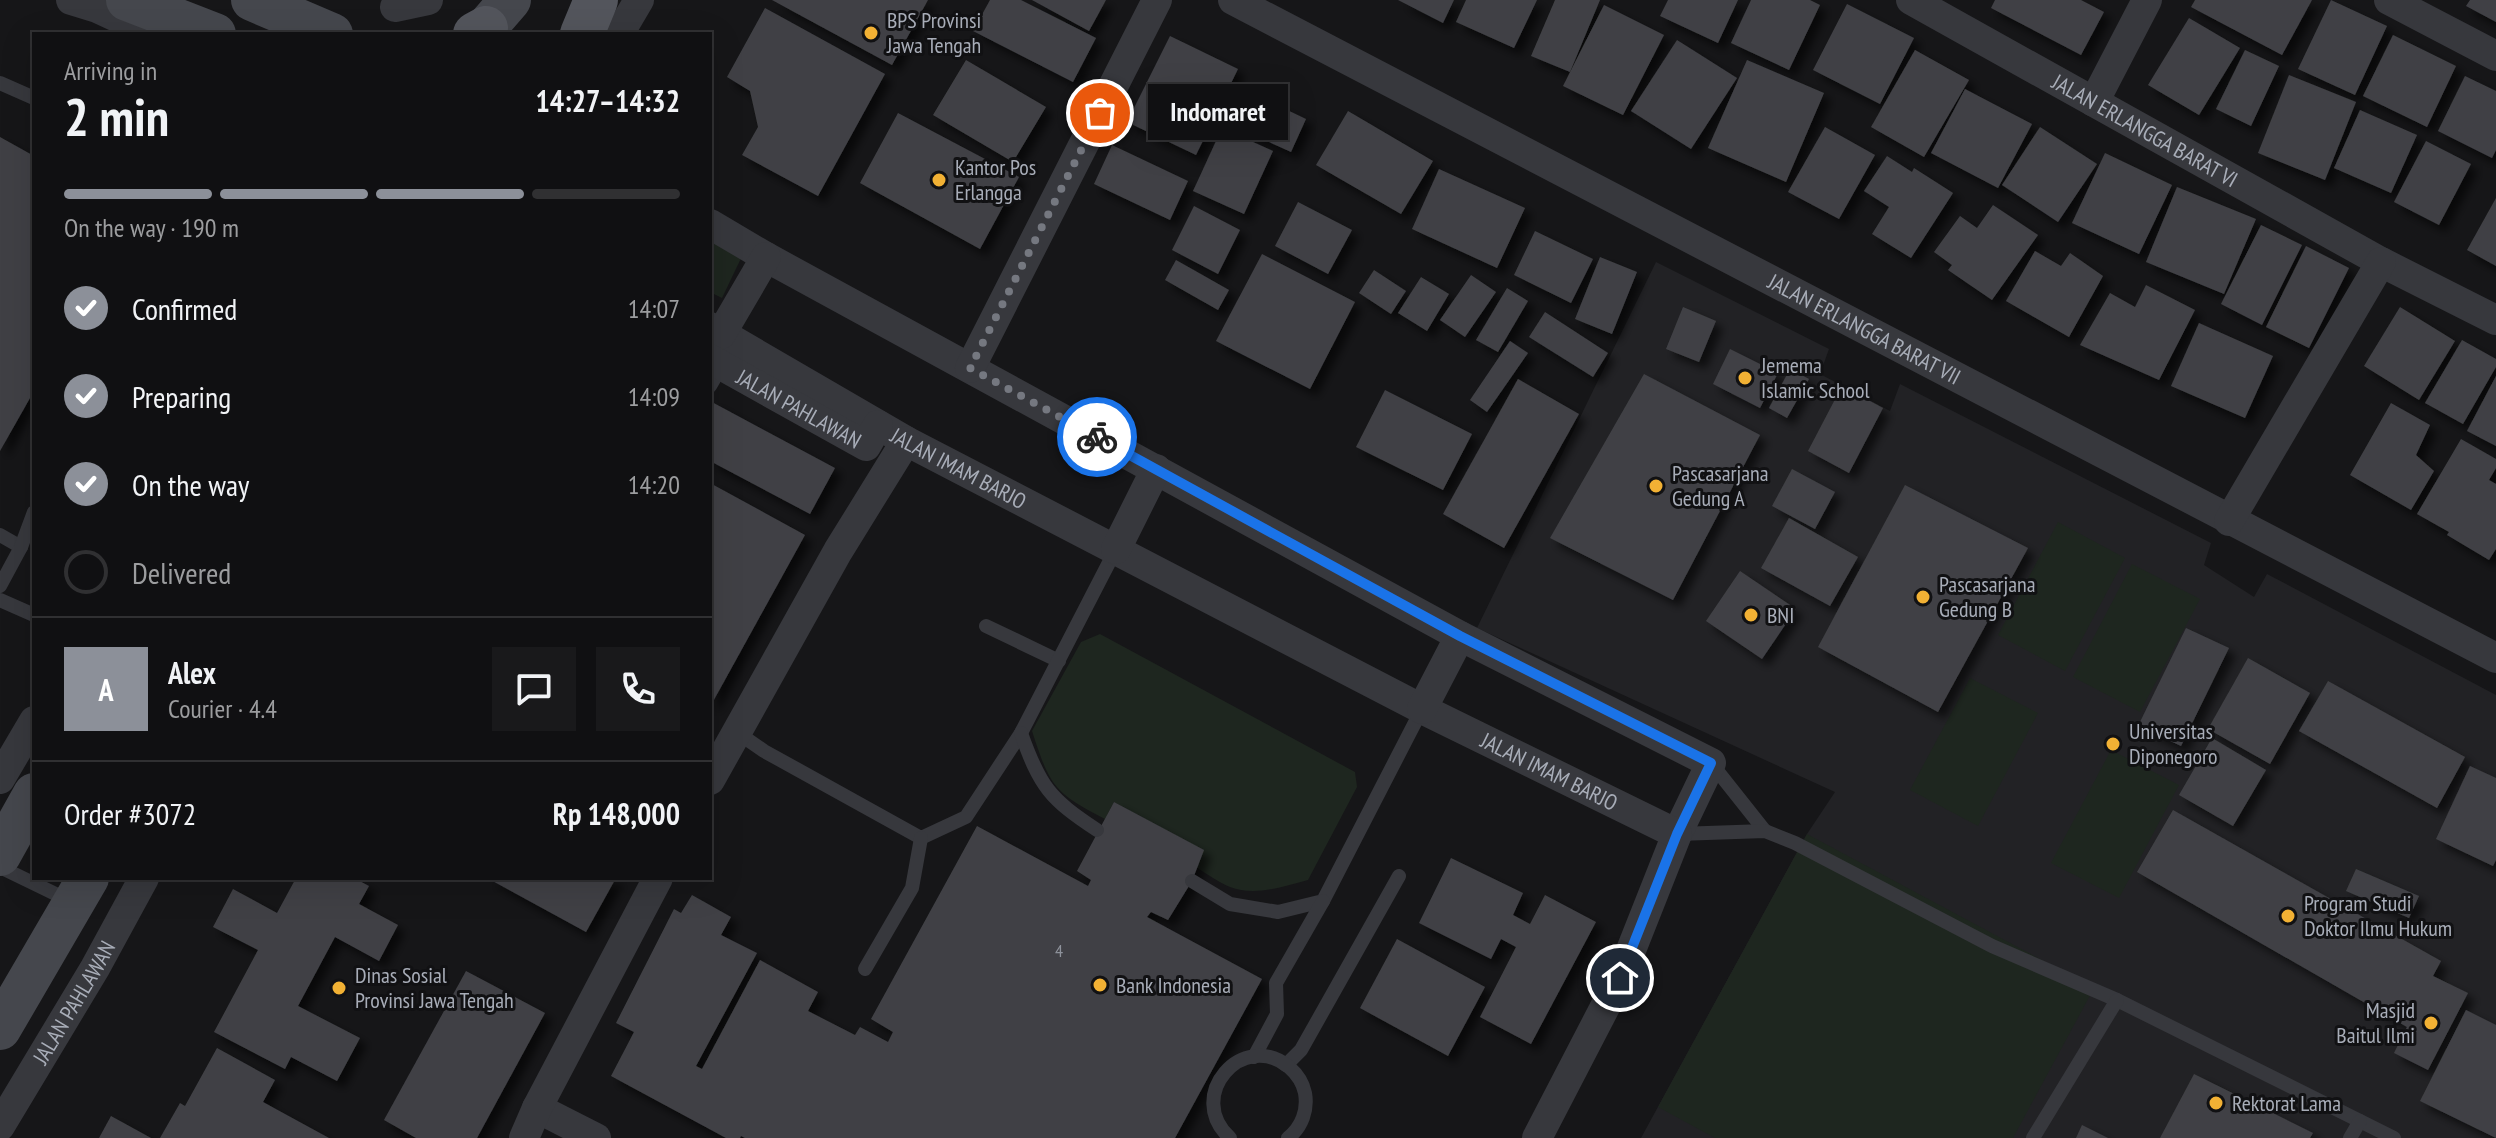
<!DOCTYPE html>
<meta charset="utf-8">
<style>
body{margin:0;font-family:"PT Sans Narrow",sans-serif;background:#19191b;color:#f1f3f6;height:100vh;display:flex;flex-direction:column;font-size:30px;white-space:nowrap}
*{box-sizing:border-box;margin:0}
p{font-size:26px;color:#9c9d9f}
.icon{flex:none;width:44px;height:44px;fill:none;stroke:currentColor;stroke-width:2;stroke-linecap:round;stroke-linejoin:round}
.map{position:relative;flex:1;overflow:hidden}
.details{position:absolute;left:32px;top:32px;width:680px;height:848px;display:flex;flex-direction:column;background:#101012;border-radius:0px;box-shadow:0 8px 32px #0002,0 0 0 2px #303032}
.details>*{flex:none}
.pin{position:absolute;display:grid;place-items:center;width:68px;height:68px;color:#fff;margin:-34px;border:4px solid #fff;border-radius:50%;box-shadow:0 2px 8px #0007}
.courier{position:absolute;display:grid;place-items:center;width:80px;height:80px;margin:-40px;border:6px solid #1a73e8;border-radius:50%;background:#fff;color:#222;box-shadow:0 2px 10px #0007}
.bubble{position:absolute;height:56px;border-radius:0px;background:#101012;box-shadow:0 8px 32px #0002,0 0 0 2px #303032;font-size:26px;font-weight:700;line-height:56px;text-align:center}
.summary em{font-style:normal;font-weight:700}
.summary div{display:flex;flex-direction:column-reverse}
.summary{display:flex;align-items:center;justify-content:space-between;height:136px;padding:0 32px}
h1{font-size:52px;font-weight:700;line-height:60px}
.bar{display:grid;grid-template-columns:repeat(4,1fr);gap:12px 8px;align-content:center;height:96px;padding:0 32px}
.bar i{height:10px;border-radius:6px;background:#303032}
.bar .active{background:#8c9099}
.bar p{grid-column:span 4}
.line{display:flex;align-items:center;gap:20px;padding:0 32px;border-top:2px solid #303032}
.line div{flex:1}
.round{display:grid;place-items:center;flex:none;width:84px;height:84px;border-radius:0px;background:#19191b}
ol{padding:0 32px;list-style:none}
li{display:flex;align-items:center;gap:24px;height:88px}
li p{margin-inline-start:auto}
li .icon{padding:8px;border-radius:50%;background:#8c9099;color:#fff;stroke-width:4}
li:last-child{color:#9c9d9f}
li i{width:44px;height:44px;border:4px solid #303032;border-radius:50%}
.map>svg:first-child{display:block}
</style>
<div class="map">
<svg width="2496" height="1138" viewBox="0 0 2496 1138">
<defs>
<filter id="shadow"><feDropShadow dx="7" dy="7" stdDeviation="4" flood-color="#0009"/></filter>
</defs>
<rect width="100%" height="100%" fill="#161618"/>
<!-- built -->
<polygon fill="#222225" points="1656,262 1829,349 1820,374 1890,411 1900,384 2211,543 2204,565 2254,597 2267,574 2496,695 2496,1138 1641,1138 1807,834 1835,792 1477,628"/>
<!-- green -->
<g fill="#1e261f">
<polygon points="710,235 744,252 722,298 710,292"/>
<polygon points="2058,522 2125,558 2065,671 1998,635"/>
<polygon points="2132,564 2200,599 2140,712 2073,677"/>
<path d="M1100,634L1355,772L1357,787L1308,880C1284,886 1255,897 1230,887C1218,882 1207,874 1196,867L1203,850L1114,802L1105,819C1053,792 1050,786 1032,731L1081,642Z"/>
<polygon points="1970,678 2038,713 1978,826 1910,790"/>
<polygon points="2111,750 2179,785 2119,898 2051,863"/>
<polygon points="1807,834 2094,988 2013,1138 1715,1138 1658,1107"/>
</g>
<!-- building -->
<g fill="#404145" filter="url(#shadow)">
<polygon points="772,0 928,0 892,65"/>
<polygon points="990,0 1021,0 1096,38 1073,82 973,31"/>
<polygon points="1032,0 1106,0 1089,31"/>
<polygon points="1398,0 1454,0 1443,23"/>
<polygon points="1466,0 1537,0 1514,48 1456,22"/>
<polygon points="1555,0 1600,0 1570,72 1531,56"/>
<polygon points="1668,0 1738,0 1718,43 1660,16"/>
<polygon points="1751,0 1810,0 1820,5 1789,70 1731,43"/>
<polygon points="1995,0 2081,0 2104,12 2081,55 1991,8"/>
<polygon points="2195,0 2312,0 2282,55 2191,7"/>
<polygon points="2331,0 2387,26 2355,95 2298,69"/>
<polygon points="2470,0 2496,0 2496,22 2466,6"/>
<polygon points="1847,4 1914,38 1880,104 1813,70"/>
<polygon points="1604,5 1664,35 1623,115 1563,86"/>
<polygon points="765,8 885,74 818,196 742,155 758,127 750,91 727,77"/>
<polygon points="2189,18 2240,48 2199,115 2148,85"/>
<polygon points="2393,35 2456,66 2427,127 2363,96"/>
<polygon points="1170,36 1238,69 1196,155 1127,122"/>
<polygon points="1677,40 1737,78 1691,149 1631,111"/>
<polygon points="1915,50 1969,80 1924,157 1871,127"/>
<polygon points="2245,50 2279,66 2251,126 2216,109"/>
<polygon points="966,60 1046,107 1013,162 933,115"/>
<polygon points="1747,60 1824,93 1786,182 1708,148"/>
<polygon points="2289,75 2356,102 2325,180 2258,153"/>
<polygon points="2465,76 2496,91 2496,150 2492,158 2438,131"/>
<polygon points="1243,89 1306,119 1291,152 1227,123"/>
<polygon points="1965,89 2032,124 1998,188 1931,153"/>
<polygon points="2360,110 2417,135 2391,193 2334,168"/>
<polygon points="1348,111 1433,161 1401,214 1316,165"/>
<polygon points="898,113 1019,177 980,249 860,183"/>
<polygon points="1825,127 1875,155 1839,219 1788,192"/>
<polygon points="2040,127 2097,164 2058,222 2002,185"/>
<polygon points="1222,128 1273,151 1244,214 1193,191"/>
<polygon points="0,137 34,156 34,391 0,451"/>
<polygon points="2426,141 2471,164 2439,225 2394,202"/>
<polygon points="1112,145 1188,181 1170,220 1094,184"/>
<polygon points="2105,153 2172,185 2139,254 2072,223"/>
<polygon points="1887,156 1912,172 1914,168 1953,193 1911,258 1872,234 1889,207 1864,191"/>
<polygon points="1439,169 1525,208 1497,268 1412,229"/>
<polygon points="2177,187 2256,219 2224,294 2146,262"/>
<polygon points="2496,198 2496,266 2467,250"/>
<polygon points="1298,202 1352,230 1328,274 1275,246"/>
<polygon points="1993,205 2038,235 1992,300 1948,270 1952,265 1934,252 1960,216 1977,228"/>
<polygon points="1194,206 1240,230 1218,274 1172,250"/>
<polygon points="2261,225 2302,245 2262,325 2221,304"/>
<polygon points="1535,231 1593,259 1571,303 1514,275"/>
<polygon points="2306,246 2349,268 2309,348 2266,327"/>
<polygon points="2035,251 2061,266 2070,253 2103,276 2069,337 2006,301"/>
<polygon points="1262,254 1355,302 1310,389 1216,341"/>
<polygon points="1600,257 1637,272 1612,334 1575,319"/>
<polygon points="1176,260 1229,290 1218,310 1165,280"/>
<polygon points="1374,270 1406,291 1391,314 1359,293"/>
<polygon points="1471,275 1496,292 1465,337 1440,320"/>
<polygon points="1421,277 1449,294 1427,331 1398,313"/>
<polygon points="2146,285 2195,310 2159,380 2080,345 2110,293 2135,307"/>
<polygon points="1507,288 1528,301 1498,352 1476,340"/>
<polygon points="1683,307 1716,321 1699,362 1666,349"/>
<polygon points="2400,307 2455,341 2419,400 2364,366"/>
<polygon points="1545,312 1608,353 1593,377 1529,337"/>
<polygon points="2199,323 2273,356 2245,418 2171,386"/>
<polygon points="2462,340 2496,359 2496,367 2463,424 2425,403"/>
<polygon points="1510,341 1528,353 1487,412 1470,400"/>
<polygon points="1730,349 1778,373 1760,408 1713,384"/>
<polygon points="1790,369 1809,379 1787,418 1769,408"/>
<polygon points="1644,374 1760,435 1673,600 1550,538"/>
<polygon points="2496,376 2496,446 2467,431"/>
<polygon points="1518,379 1579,414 1504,548 1443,514"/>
<polygon points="1842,386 1883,408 1849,473 1808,451"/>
<polygon points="1385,390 1472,434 1443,490 1356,447"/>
<polygon points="710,401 835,468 810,514 710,461"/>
<polygon points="2391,403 2430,425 2416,455 2434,471 2411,510 2350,475"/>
<polygon points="2461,439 2496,459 2496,468 2489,480 2496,484 2496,549 2489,560 2447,535 2449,532 2417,514"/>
<polygon points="1792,469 1835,492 1815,529 1772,506"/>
<polygon points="710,483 805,535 710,707"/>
<polygon points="1905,485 2028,548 1938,712 1818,647"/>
<polygon points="1789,518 1858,557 1830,606 1761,568"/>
<polygon points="1740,571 1796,609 1762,659 1706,621"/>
<polygon points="2186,628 2229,648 2181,746 2138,726"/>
<polygon points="2248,658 2310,693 2270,764 2208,729"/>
<polygon points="2328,681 2465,757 2437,808 2299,731"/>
<polygon points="2212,738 2266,770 2233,826 2179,795"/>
<polygon points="2470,766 2496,778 2496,860 2493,866 2436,839"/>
<polygon points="1114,802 1204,850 1192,881 1168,920 1151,912 1147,917 1262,979 1175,1138 745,1138 741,1136 740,1138 726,1138 611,1076 634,1032 616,1023 674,909 681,913 692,895 731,917 721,935 757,953 696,1066 702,1069 760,960 818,992 808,1011 855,1035 860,1027 888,1042 893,1032 871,1019 977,826 1088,886 1091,880 1077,871"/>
<polygon points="2173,810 2441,961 2433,976 2468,993 2428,1070 2394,1053 2407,1027 2137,872"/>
<polygon points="1451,858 1523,893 1513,915 1530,924 1545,895 1596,922 1531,1044 1480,1017 1516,947 1501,939 1491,959 1419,923"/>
<polygon points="2356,869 2419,896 2409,918 2346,891"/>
<polygon points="296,878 354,878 369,886 359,904 398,925 379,961 335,937 298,1006 360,1038 337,1081 291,1057 285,1069 214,1032 258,950 213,927 233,889 277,913"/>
<polygon points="487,878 616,878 586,932"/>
<polygon points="1397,939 1485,987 1448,1056 1360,1008"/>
<polygon points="466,971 545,1013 477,1138 416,1138 384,1120"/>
<polygon points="2466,1010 2496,1025 2496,1138 2420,1101"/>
<polygon points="217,1048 275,1080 263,1102 329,1138 160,1138 180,1103 185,1106"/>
<polygon points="2194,1074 2313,1133 2310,1138 2160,1138"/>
<polygon points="111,1116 151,1138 99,1138"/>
<polygon points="2082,1125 2108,1138 2076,1138"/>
</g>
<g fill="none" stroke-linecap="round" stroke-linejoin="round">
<!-- lane -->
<g stroke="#37383d" stroke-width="14">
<polyline points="0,83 34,98"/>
<polyline points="710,386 724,362"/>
<polyline points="0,535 21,547"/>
<polyline points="0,586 21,547 34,512"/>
<polyline points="0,600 34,615"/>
<polyline points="986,626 1059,661"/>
<polyline points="738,733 764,751 921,838 966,817 1021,733 1116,549"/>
<path d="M1021,733C1040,787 1050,799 1097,830"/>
<polyline points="1711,763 1765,831"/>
<polyline points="1678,834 1765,831 1795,843 1992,946 2117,1000 2394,1138"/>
<polyline points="0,867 70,901"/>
<polyline points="1192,881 1230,904 1278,912 1323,901 1422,709"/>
<polyline points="865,969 912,888 921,838"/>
<polyline points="1254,1057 1277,1014 1276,983 1323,901"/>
<polyline points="1286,1065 1301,1050 1399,876"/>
<path d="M1230,1138C1184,1096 1243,1029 1289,1067C1297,1074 1303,1083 1305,1093C1308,1110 1302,1127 1288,1138"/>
<polyline points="2033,1138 2117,1000"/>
<polyline points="2350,1138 2360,1121"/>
</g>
<!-- street -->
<g stroke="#37383d" stroke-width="30">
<polyline points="71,0 97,8 153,34"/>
<path id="s1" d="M1233,0L2496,658"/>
<path id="s2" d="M1911,0L2381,262L2496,320"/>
<polyline points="2389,0 2496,56"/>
<polyline points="395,7 428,0"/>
<polyline points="619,34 639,0"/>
<polyline points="2094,102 2147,0"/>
<polyline points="710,224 766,257 1460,636 1711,763 1677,834 1620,978 1537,1138"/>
<path id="s3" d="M710,327L906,441L1422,709L1677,834"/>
<polyline points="721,334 766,257"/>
<path id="s4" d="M710,359L866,446L878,425"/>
<polyline points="970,368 1157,0"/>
<polyline points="2229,521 2381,262"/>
<polyline points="1116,549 1156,469"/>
<polyline points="1422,709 1460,636"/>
<polyline points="0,779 34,721"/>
<polyline points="710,780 838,551 906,441"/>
<polyline points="537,1108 596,1138"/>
<path id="s5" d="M0,1126L95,968L144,878"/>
<polyline points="524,1138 537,1108 658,878"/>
</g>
<!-- secondary -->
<g stroke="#45474d" stroke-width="42">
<polyline points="127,0 215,34"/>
<polyline points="252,0 332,34"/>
<polyline points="486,28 510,0"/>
<polyline points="0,855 34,794"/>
<polyline points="0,1029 88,878"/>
</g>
<!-- primary -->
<g stroke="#53555c" stroke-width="44">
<polyline points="475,34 486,28"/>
<polyline points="582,34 596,0"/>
</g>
</g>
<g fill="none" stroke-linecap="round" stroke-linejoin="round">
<!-- done -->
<polyline stroke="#757880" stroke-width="8" stroke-dasharray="0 14.4" points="1097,437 970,368 1100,113"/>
<!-- route -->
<polyline stroke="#1a73e8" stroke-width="10" points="1097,437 1460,636 1711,763 1677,834 1620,978"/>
</g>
<!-- markers -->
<g fill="#f2b134" stroke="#111113" stroke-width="3">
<circle cx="871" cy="33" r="8"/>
<circle cx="939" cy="180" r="8"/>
<circle cx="1745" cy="378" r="8"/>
<circle cx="1656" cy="486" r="8"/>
<circle cx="1923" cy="597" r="8"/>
<circle cx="1751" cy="615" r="8"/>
<circle cx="2113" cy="744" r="8"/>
<circle cx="2288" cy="916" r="8"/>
<circle cx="1100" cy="985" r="8"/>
<circle cx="339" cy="988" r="8"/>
<circle cx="2431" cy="1023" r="8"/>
<circle cx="2216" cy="1103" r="8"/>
</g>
<g text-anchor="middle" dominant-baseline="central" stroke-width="6" stroke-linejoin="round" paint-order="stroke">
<!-- number labels -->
<g font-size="18" fill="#8e929b">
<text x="1059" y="950">4</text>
</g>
<!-- poi labels -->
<g font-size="22" fill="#a8adb8" stroke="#111113" text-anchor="start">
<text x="887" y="20">BPS Provinsi<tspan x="887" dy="25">Jawa Tengah</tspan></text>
<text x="955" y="167">Kantor Pos<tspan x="955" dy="25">Erlangga</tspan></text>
<text x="1761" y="365">Jemema<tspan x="1761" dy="25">Islamic School</tspan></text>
<text x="1672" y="473">Pascasarjana<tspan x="1672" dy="25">Gedung A</tspan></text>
<text x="1939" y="584">Pascasarjana<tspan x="1939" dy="25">Gedung B</tspan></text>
<text x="1767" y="615">BNI</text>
<text x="2129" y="731">Universitas<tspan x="2129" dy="25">Diponegoro</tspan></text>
<text x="2304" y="903">Program Studi<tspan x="2304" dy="25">Doktor Ilmu Hukum</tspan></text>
<text x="355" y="975">Dinas Sosial<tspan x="355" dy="25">Provinsi Jawa Tengah</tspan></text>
<text x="1116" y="985">Bank Indonesia</text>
<text x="2415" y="1010" text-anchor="end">Masjid<tspan x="2415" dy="25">Baitul Ilmi</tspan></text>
<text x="2232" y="1103">Rektorat Lama</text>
</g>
<!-- street labels -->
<g font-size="22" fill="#a8adb8" stroke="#111113">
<text stroke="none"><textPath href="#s2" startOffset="268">JALAN ERLANGGA BARAT VI</textPath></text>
<text stroke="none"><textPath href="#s1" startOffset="712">JALAN ERLANGGA BARAT VII</textPath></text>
<text stroke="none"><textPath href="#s4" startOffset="102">JALAN PAHLAWAN</textPath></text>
<text stroke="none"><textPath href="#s3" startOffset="286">JALAN IMAM BARJO</textPath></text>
<text stroke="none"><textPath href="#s3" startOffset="950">JALAN IMAM BARJO</textPath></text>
<text stroke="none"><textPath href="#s5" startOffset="144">JALAN PAHLAWAN</textPath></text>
</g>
</g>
</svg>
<div class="pin" style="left:1100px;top:113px;background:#ea580c"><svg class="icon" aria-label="bag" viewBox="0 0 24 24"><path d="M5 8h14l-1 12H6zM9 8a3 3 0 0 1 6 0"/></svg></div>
<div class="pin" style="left:1620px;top:978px;background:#1f2937"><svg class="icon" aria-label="home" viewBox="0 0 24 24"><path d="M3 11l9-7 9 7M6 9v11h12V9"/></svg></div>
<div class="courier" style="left:1097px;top:437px"><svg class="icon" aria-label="bike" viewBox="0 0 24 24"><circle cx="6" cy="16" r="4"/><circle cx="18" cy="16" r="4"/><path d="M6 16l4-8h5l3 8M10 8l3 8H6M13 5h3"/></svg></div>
<div class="bubble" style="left:1148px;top:84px;width:140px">Indomaret</div>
<section class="details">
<div class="summary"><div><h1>2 min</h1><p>Arriving in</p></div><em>14:27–14:32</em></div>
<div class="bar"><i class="active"></i><i class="active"></i><i class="active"></i><i></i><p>On the way · 190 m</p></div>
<ol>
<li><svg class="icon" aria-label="check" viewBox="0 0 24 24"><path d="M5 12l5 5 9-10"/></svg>Confirmed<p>14:07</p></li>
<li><svg class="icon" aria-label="check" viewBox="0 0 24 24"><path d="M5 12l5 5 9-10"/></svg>Preparing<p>14:09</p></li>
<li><svg class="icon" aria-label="check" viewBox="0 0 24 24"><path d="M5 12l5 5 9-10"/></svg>On the way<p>14:20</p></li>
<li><i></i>Delivered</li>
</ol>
<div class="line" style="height:144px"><b class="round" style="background:#8c9099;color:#fff">A</b><div><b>Alex</b><p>Courier · 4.4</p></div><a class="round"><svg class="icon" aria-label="chat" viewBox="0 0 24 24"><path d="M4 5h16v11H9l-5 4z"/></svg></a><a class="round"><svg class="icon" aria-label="phone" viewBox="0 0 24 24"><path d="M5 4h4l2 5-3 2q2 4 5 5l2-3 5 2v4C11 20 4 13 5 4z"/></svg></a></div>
<div class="line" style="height:104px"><div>Order #3072</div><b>Rp 148,000</b></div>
</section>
</div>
